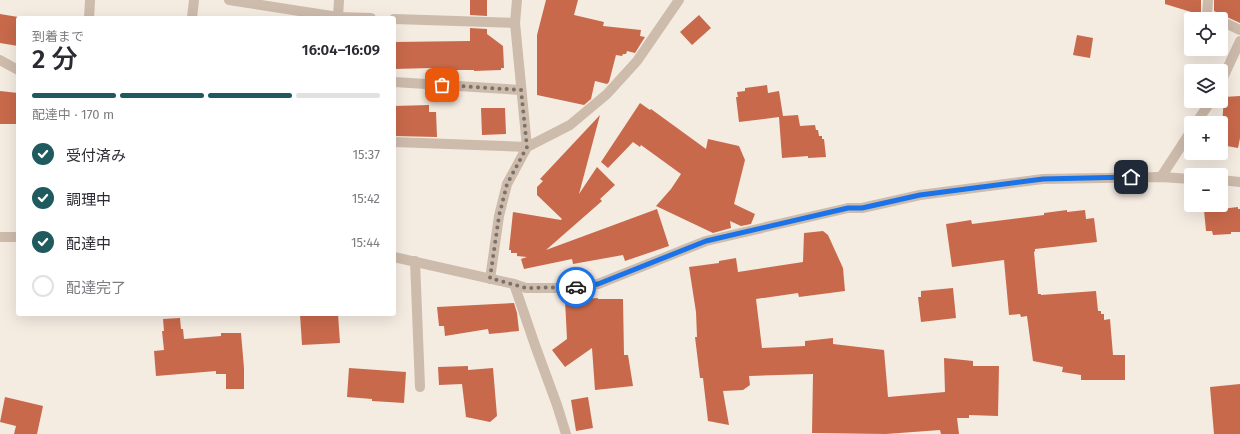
<!DOCTYPE html>
<html lang="ja">
<meta charset="utf-8">
<style>
body{margin:0;font-family:"Fira Sans","Noto Sans JP",sans-serif;background:#f2f2f3;color:#2b2b33;height:100vh;display:flex;flex-direction:column;font-size:15px;white-space:nowrap}
*{box-sizing:border-box;margin:0}
p{font-size:13px;color:#7c7c81}
.icon{flex:none;width:22px;height:22px;fill:none;stroke:currentColor;stroke-width:2;stroke-linecap:round;stroke-linejoin:round}
.map{position:relative;flex:1;overflow:hidden}
.sheet{position:absolute;left:16px;top:16px;width:380px;height:300px;display:flex;flex-direction:column;background:#fff;border-radius:4px;box-shadow:0 4px 16px #0002}
.sheet>*{flex:none}
.controls{position:absolute;left:1184px;top:12px;display:grid;gap:8px}
.controls a{display:grid;place-items:center;width:44px;height:44px;border-radius:4px;background:#fff;box-shadow:0 4px 16px #0002;font-size:20px}
.pin{position:absolute;display:grid;place-items:center;width:34px;height:34px;color:#fff;margin:-17px;border-radius:8px;box-shadow:0 2px 6px #0006}
.courier{position:absolute;display:grid;place-items:center;width:40px;height:40px;margin:-20px;border:3px solid #1a73e8;border-radius:50%;background:#fff;color:#222;box-shadow:0 1px 5px #0007}
.summary em{font-style:normal;font-weight:600}
.summary div{display:flex;flex-direction:column-reverse}
.summary{display:flex;align-items:center;justify-content:space-between;height:68px;padding:0 16px}
h1{font-size:26px;font-weight:600;line-height:30px}
.bar{display:grid;grid-template-columns:repeat(4,1fr);gap:6px 4px;align-content:center;height:48px;padding:0 16px}
.bar i{height:5px;border-radius:3px;background:#e1e1e2}
.bar .selected{background:#1f5a5e}
.bar p{grid-column:span 4}
ol{padding:0 16px;list-style:none}
li{display:flex;align-items:center;gap:12px;height:44px}
li p{margin-inline-start:auto}
li .icon{padding:4px;border-radius:50%;background:#1f5a5e;color:#fff;stroke-width:4}
li:last-child{color:#7c7c81}
li i{width:22px;height:22px;border:2px solid #e1e1e2;border-radius:50%}
.map>svg:first-child{display:block}
</style>
<div class="map">
<svg width="1240" height="434" viewBox="0 0 1240 434">
<rect width="100%" height="100%" fill="#f4ebe1"/>
<!-- building -->
<g fill="#c8694b">
<polygon points="470,0 487,0 487,16 470,15"/>
<polygon points="546,0 578,0 574,15 604,22 603,26 641,30 640,36 645,37 635,53 627,51 626,54 623,54 622,56 616,55 609,82 607,84 595,81 591,99 584,105 537,95 537,35"/>
<polygon points="1165,0 1201,0 1201,15 1165,4"/>
<polygon points="1214,0 1240,0 1240,23 1214,11"/>
<polygon points="0,14 18,17 18,46 0,43"/>
<polygon points="699,15 711,28 692,45 680,32"/>
<polygon points="470,28 487,29 487,34 503,46 504,68 501,68 501,70 474,71 474,70 432,70 432,68 394,69 394,42 470,41"/>
<polygon points="1077,35 1093,38 1090,58 1073,55"/>
<polygon points="767,85 768,93 779,91 783,116 798,115 800,126 815,125 816,130 818,130 819,136 822,136 822,139 824,139 826,157 808,158 808,156 782,158 779,117 739,122 736,97 738,97 737,92 745,91 745,88"/>
<polygon points="0,91 18,93 18,124 0,124"/>
<polygon points="1240,96 1240,138 1238,148 1221,145 1221,125 1222,126 1224,97"/>
<polygon points="640,103 650,110 651,109 706,149 708,139 739,146 745,160 734,204 755,214 751,224 741,226 730,221 731,228 713,233 656,206 671,189 681,174 641,145 640,147 633,142 608,168 601,162"/>
<polygon points="429,105 429,112 436,112 437,137 394,136 394,106"/>
<polygon points="481,108 505,108 506,134 482,135"/>
<polygon points="600,115 579,194 597,167 615,185 600,199 602,201 546,250 657,209 669,246 625,261 623,255 573,264 572,259 524,269 521,259 527,257 517,256 517,253 511,253 511,250 509,250 513,212 561,220 562,219 537,195 537,187 543,181 540,179"/>
<polygon points="1238,207 1238,209 1240,209 1240,232 1231,232 1231,234 1213,235 1212,231 1206,231 1204,210 1221,210 1221,209"/>
<polygon points="1067,210 1067,212 1085,210 1086,219 1094,218 1097,242 1035,249 1035,251 1034,252 1038,294 1041,294 1041,295 1096,291 1098,311 1101,311 1101,314 1104,314 1104,320 1110,319 1113,355 1125,355 1125,380 1081,380 1081,375 1062,372 1063,367 1033,361 1027,316 1021,317 1020,314 1009,315 1004,260 952,267 946,224 971,220 972,224 1044,215 1044,213"/>
<polygon points="823,231 828,235 843,268 845,291 799,297 798,293 756,299 762,348 805,346 805,341 833,338 833,344 884,350 888,397 945,392 944,358 973,361 973,366 999,366 998,416 969,415 969,418 957,418 959,434 941,434 940,430 886,434 812,433 813,374 749,376 750,385 743,390 723,391 729,425 708,421 703,378 700,378 695,337 697,337 696,312 689,267 719,263 719,261 736,258 738,272 803,262 804,233"/>
<polygon points="953,288 956,318 921,322 918,297 921,297 921,291"/>
<polygon points="598,298 598,299 623,299 624,355 628,355 633,386 595,390 592,348 565,367 552,350 567,339 565,300"/>
<polygon points="514,303 517,313 519,331 489,334 488,329 445,336 444,326 439,326 437,307"/>
<polygon points="300,314 338,314 340,343 302,345"/>
<polygon points="180,318 181,329 183,329 184,339 221,336 221,333 241,333 244,368 244,389 226,389 226,374 216,374 216,371 156,376 154,351 164,350 162,331 164,331 163,319"/>
<polygon points="468,366 468,370 493,368 497,416 490,422 466,417 462,384 439,385 438,367"/>
<polygon points="349,368 406,372 404,403 372,401 372,399 347,397"/>
<polygon points="1240,384 1240,434 1214,434 1210,387"/>
<polygon points="5,397 43,406 37,434 14,434 16,426 0,422"/>
<polygon points="588,397 593,428 576,431 571,400"/>
</g>
<g fill="none" stroke-linecap="round" stroke-linejoin="round">
<!-- minor -->
<g stroke="#cdbbac" stroke-width="10">
<polyline points="229,0 338,17 371,18"/>
<polyline points="1208,0 1207,15 1216,19"/>
<polyline points="89,18 90,1"/>
<polyline points="192,18 194,0"/>
<polyline points="338,18 339,0"/>
<polyline points="394,19 515,23 517,0"/>
<polyline points="1221,21 1240,30"/>
<polyline points="0,60 18,70"/>
<polyline points="394,82 521,90"/>
<polyline points="1221,82 1240,41"/>
<polyline points="1196,123 1211,101"/>
<polyline points="394,142 527,147 570,125 607,94 637,61 679,0"/>
<polyline points="1161,177 1191,131"/>
<polyline points="1221,180 1240,182"/>
<polyline points="0,237 18,237"/>
<polyline points="394,257 514,284 526,288 572,288 598,284 706,241 848,208 862,208 920,195 1043,179 1161,177 1191,179"/>
<polyline points="415,261 420,387"/>
<polyline points="490,279 499,216 507,184 527,147 515,23"/>
<polyline points="514,284 536,348 557,405 566,434"/>
</g>
</g>
<g fill="none" stroke-linecap="round" stroke-linejoin="round">
<!-- done -->
<polyline stroke="#7c716b" stroke-width="4" stroke-dasharray="0 7.2" points="442,85 521,90 527,147 507,184 499,216 490,278 526,288 576,287"/>
<!-- route -->
<polyline stroke="#1a73e8" stroke-width="5" points="576,287 598,284 706,241 848,208 862,208 920,195 1043,179 1131,177"/>
</g>
</svg>
<div class="controls">
<a><svg class="icon" aria-label="locate" viewBox="0 0 24 24"><circle cx="12" cy="12" r="6"/><path d="M12 2v4M12 18v4M2 12h4M18 12h4"/></svg></a>
<a><svg class="icon" aria-label="layers" viewBox="0 0 24 24"><path d="M12 4l9 5-9 5-9-5zM3 14l9 5 9-5"/></svg></a>
<a>+</a>
<a>−</a>
</div>
<div class="pin" style="left:442px;top:85px;background:#ea580c"><svg class="icon" aria-label="bag" viewBox="0 0 24 24"><path d="M5 8h14l-1 12H6zM9 8a3 3 0 0 1 6 0"/></svg></div>
<div class="pin" style="left:1131px;top:177px;background:#1f2937"><svg class="icon" aria-label="home" viewBox="0 0 24 24"><path d="M3 11l9-7 9 7M6 9v11h12V9"/></svg></div>
<div class="courier" style="left:576px;top:287px"><svg class="icon" aria-label="car" viewBox="0 0 24 24"><path d="M5 17H2v-5l4-1 3-4h7l3 4 3 1v5h-3M9 17h6M6 11h13"/><circle cx="7" cy="17" r="2"/><circle cx="17" cy="17" r="2"/></svg></div>
<section class="sheet">
<div class="summary"><div><h1>2 分</h1><p>到着まで</p></div><em>16:04–16:09</em></div>
<div class="bar"><i class="selected"></i><i class="selected"></i><i class="selected"></i><i></i><p>配達中 · 170 m</p></div>
<ol>
<li><svg class="icon" aria-label="check" viewBox="0 0 24 24"><path d="M5 12l5 5 9-10"/></svg>受付済み<p>15:37</p></li>
<li><svg class="icon" aria-label="check" viewBox="0 0 24 24"><path d="M5 12l5 5 9-10"/></svg>調理中<p>15:42</p></li>
<li><svg class="icon" aria-label="check" viewBox="0 0 24 24"><path d="M5 12l5 5 9-10"/></svg>配達中<p>15:44</p></li>
<li><i></i>配達完了</li>
</ol>
</section>
</div>
